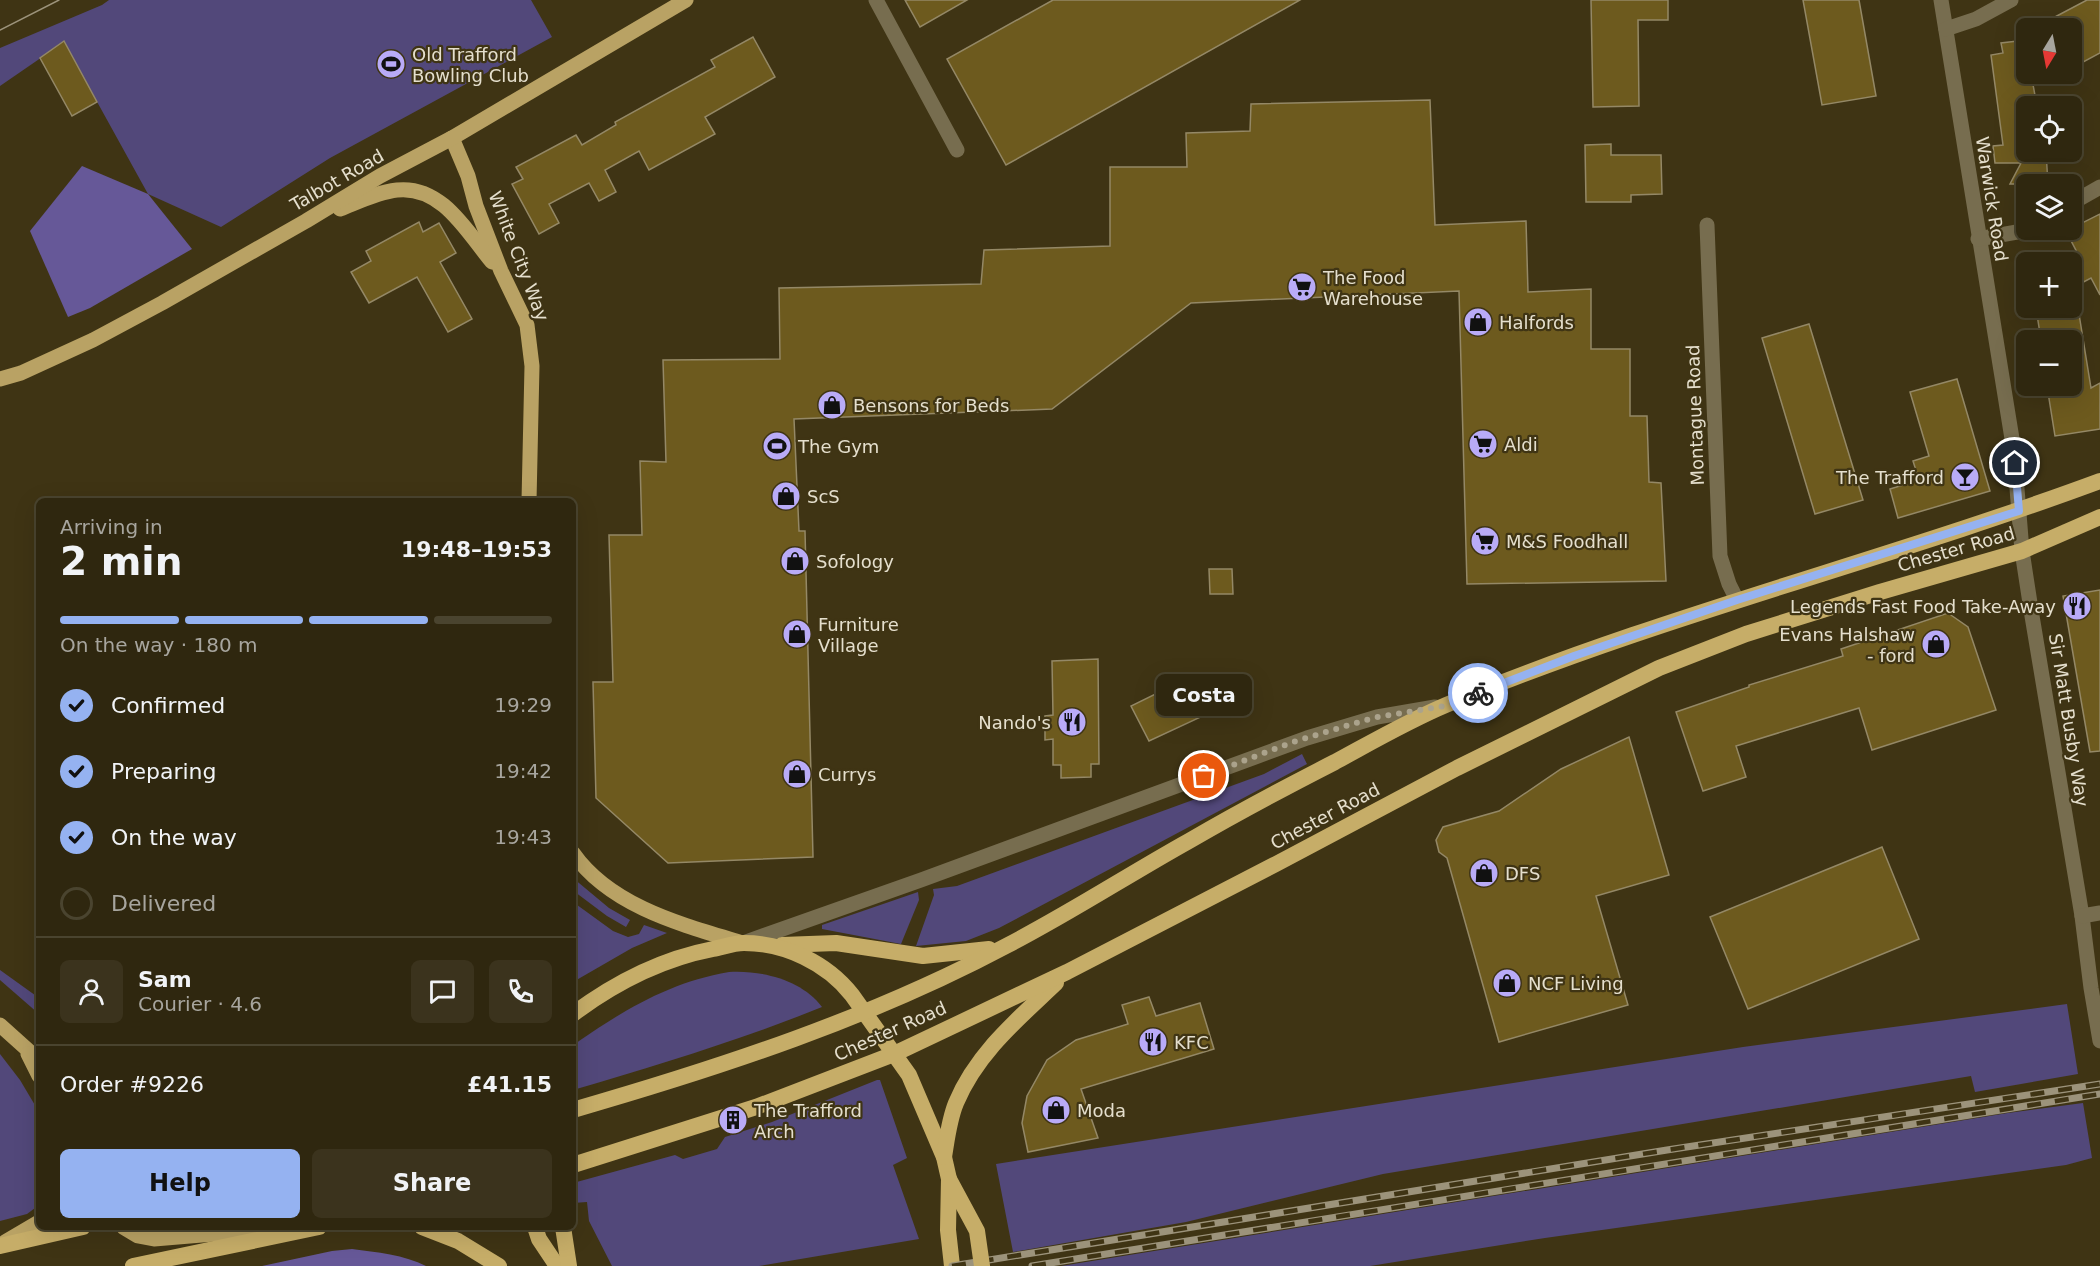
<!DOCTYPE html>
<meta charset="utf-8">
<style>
body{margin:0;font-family:"DejaVu Sans",sans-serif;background:#3b331d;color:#f1f3f6;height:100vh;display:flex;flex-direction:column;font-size:22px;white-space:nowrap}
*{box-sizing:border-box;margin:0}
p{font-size:20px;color:#a7a59e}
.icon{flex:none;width:33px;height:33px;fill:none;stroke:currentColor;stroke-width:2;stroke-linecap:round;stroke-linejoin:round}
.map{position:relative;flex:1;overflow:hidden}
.panel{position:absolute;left:36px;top:498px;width:540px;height:732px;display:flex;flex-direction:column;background:#2f270f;border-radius:9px;box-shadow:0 6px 24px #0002,0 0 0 2px #4a442f}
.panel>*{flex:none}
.needle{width:39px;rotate:190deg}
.controls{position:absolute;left:2016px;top:18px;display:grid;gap:12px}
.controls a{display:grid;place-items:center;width:66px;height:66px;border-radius:9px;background:#2f270f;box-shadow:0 6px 24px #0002,0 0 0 2px #4a442f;font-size:30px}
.pin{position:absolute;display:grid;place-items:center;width:51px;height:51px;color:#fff;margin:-26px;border:3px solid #fff;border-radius:50%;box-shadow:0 2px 6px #0007}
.courier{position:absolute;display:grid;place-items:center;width:60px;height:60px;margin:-30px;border:4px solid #95b2f1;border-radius:50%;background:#fff;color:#222;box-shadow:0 2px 8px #0007}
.bubble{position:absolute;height:42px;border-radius:9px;background:#2f270f;box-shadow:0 6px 24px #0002,0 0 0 2px #4a442f;font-size:20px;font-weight:800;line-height:42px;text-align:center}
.overview em{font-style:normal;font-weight:800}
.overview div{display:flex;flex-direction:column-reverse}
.overview{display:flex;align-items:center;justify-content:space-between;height:102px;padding:0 24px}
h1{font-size:39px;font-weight:800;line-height:45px}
.bar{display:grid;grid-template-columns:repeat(4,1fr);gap:9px 6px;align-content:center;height:72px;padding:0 24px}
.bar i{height:8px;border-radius:4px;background:#4a442f}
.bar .on{background:#95b2f1}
.bar p{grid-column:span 4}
.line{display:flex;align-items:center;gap:15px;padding:0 24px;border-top:2px solid #4a442f}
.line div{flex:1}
.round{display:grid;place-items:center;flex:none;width:63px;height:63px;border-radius:9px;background:#3b331d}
ol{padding:0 24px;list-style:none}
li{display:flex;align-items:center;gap:18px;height:66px}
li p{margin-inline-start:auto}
li .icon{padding:6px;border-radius:50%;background:#95b2f1;color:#111;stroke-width:4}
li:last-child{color:#a7a59e}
li i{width:33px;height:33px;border:3px solid #4a442f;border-radius:50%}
.action{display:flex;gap:12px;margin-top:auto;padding:12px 24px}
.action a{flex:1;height:69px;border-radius:9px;background:#95b2f1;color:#111;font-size:24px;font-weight:800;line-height:69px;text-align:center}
.action a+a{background:#3b331d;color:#f1f3f6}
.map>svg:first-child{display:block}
</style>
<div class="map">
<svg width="2100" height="1266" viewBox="0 0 2100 1266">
<rect width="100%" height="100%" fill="#3f3414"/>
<!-- green -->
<g fill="#52487a">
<polygon points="109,0 531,0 552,37 330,158 221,227 148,194 64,42 0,86 0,48 102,5"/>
<polygon points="1302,754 1307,764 999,928 966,941 916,946 934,895 933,889 957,886 1264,774"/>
<polygon points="573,878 609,908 630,920 626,927 607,916 575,892 573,890"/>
<polygon points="918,892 919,900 901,944 822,929 822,925"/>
<polygon points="573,902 613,931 628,937 639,934 644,925 667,933 632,948 573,982"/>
<polygon points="0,970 39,998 39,1014 0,980"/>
<path d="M729,972C762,970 802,980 822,1007C741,1040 657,1065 573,1090V1046L579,1041C627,1008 671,982 729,972Z"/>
<polygon points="2067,1004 2078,1074 1975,1092 1971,1076 1383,1174 1186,1222 1013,1252 996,1164 1743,1047"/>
<polygon points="0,1054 20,1080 39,1112 39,1205 27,1214 0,1221"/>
<polygon points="877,1080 880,1080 907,1158 893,1165 919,1239 759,1266 612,1266 589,1221 587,1202 573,1203 573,1183 675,1155 683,1159 717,1149 725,1137 772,1122"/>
<polygon points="2083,1103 2092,1158 2066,1165 1545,1238 1370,1266 1061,1266 2008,1113"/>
</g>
<!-- forest -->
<g fill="#665898">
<polygon points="82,166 148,194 192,249 90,308 68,317 30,231"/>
<path d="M352,1249C376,1252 405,1255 426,1266H262L332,1251Z"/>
</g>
<!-- building -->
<g fill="#6d5a1e" stroke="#948866" stroke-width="1.5">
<polygon points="905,0 967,0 920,27"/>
<polygon points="1053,0 1300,0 1006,165 947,59"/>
<polygon points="1591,0 1668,0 1668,20 1638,20 1639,106 1593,107"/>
<polygon points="1803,0 1859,0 1876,96 1822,105"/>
<polygon points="2087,0 2100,0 2100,53 2072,68 2072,28 2034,28"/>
<polygon points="753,37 775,77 705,117 715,134 649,170 639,151 605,170 616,192 599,201 589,183 549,204 559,223 539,234 512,184 523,179 516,167 576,135 582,145 616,125 615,122 715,67 711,60"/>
<polygon points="2026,40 2026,74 2031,74 2037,106 2026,106 2026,152 2046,152 2048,184 2010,184 2021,163 1995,163 1993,146 2003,145 1991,55 2003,53 2001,43"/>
<polygon points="64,41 97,102 72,116 40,58"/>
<polygon points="1430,100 1435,225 1526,221 1528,292 1591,289 1591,349 1630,349 1630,416 1647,416 1649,482 1661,483 1666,581 1467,584 1459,291 1191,303 1052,409 794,419 799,531 805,531 813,857 668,863 596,798 593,682 613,682 609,535 642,535 640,461 666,462 663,360 780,359 779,288 981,284 984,250 1110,246 1110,167 1187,167 1186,133 1250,131 1251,104"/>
<polygon points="1611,144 1611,155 1661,155 1662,194 1631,195 1631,202 1586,202 1585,145"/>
<polygon points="2100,214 2100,295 2091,278 2072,288 2072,259 2080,258 2066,231"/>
<polygon points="419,222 423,232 439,223 456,253 440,262 472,319 448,332 417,277 369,303 351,272 371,261 366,251"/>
<polygon points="2036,308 2078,308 2091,388 2100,383 2100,429 2055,436 2047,386 2072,386 2072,340 2041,340"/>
<polygon points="1809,324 1863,500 1815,514 1762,338"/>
<polygon points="1957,379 1990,491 1898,518 1890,489 1919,480 1913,461 1929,456 1910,392"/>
<polygon points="1209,569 1232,569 1233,594 1210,594"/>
<polygon points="2100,590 2100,751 2090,752 2063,596"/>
<polygon points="1948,613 1968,627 1996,710 1872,750 1859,708 1736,746 1746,777 1703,791 1676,712 1749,687 1749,685 1843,656 1841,649"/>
<polygon points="1098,659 1099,764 1091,764 1091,777 1061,778 1061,765 1053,765 1053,739 1045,740 1045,716 1053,715 1052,661"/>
<polygon points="1188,678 1205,715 1149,741 1131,706"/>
<polygon points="1629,737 1669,875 1596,896 1628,1005 1499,1042 1447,858 1439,852 1436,840 1443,827 1499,811 1561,769"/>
<polygon points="1882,847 1919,939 1748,1009 1710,917"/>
<polygon points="1149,997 1156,1016 1200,1003 1214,1049 1081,1089 1098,1138 1028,1152 1022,1123 1027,1096 1047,1060 1076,1040 1128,1024 1122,1005"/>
</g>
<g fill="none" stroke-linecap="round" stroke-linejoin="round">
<!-- minor -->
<g stroke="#776d4f" stroke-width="15">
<polyline points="876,0 957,150"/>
<polyline points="1941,0 2014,451 2022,551 2032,616 2082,916 2091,988 2100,1041"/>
<polyline points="1946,29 1976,19 2011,0"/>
<polyline points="2072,203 2100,187"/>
<polyline points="1707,225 1720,556 1729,584 1737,600"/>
<polyline points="1978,239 2017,232 2026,227"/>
<polyline points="2082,916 2100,913"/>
<polyline points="743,943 921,880 1307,738 1377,717 1435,707"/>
</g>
<!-- primary -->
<g stroke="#b9a264" stroke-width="15">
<polyline points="452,138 468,176 476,206 501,271 527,325 532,366 529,501"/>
<path d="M340,209C358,202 378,192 397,190C442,185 467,232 492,262"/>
<polyline points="0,379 21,373 93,340 162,303 306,221 380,176 452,138 686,0"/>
<path d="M573,853C611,907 683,925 743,943"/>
<polyline points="0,1025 39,1060"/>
<polyline points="28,1054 39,1076"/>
<polyline points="123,1227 138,1236 154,1239 285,1228"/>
<polyline points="5,1242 39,1222"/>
</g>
<!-- trunk -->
<g stroke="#c6ad68" stroke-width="16">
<polyline points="782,945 836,943 923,956 989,949"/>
<path d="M573,1014C616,982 661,959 713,949C723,947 734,943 744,943C785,943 827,963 852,995L909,1075L944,1157L949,1179L948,1230L952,1266"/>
<path d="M573,1110C722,1067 871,1018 1008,945C1070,913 1128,875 1189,841C1237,813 1286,787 1335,762C1372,742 1408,721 1446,705C1659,616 1884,561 2100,481"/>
<path d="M944,1157C947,1139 949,1120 956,1103C977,1053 1018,1019 1056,983"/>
<polyline points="573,1165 756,1107 894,1054 1067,972 1276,864 1457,768 1659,668 1746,634 1880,592 2022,551 2100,517"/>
<polyline points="422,1227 458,1241 499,1266"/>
<polyline points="535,1227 539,1239 557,1266"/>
<polyline points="563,1227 569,1266"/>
<polyline points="0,1246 83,1227"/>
<polyline points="133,1266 319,1227"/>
</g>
<!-- tram -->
<polyline stroke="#9c937b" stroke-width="1.5" points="0,30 59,0"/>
<!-- rail casing -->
<g stroke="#9c937b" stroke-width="7">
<g id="rail">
<polyline points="952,1266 1667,1150 2100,1084"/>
<polyline points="1032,1266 2100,1094"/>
</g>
</g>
<!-- rail -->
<use href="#rail" stroke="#3f3414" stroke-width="4.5" stroke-dasharray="14" stroke-linecap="butt"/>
<!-- trunk-bridge -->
<polyline stroke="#c6ad68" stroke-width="16" points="949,1179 977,1231 982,1266"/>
</g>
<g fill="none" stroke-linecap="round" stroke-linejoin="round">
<!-- done -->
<polyline stroke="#aba38c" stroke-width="6" stroke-dasharray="0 10.8" points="1204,776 1293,742 1349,725 1377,717 1444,706 1478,693"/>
<!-- route -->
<polyline stroke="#95b2f1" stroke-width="8" points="1478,693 1574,656 1737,600 2019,511 2015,463"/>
</g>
<!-- icons -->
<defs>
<g id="stadium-disc" transform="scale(1.5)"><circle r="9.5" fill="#b9abf7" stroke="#3f3414"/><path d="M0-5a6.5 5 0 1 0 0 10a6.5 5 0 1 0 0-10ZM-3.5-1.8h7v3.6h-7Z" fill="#111"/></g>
<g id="supermarket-disc" transform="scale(1.5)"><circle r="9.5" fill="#b9abf7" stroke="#3f3414"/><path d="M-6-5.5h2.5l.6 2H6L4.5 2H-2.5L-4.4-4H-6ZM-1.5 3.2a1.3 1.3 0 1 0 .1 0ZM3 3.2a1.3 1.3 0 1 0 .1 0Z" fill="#111"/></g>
<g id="shop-disc" transform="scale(1.5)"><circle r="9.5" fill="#b9abf7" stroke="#3f3414"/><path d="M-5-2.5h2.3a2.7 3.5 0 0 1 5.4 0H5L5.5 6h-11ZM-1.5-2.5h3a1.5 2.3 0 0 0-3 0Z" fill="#111"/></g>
<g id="bar-disc" transform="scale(1.5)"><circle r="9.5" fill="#b9abf7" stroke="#3f3414"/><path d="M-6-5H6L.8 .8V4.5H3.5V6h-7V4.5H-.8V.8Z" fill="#111"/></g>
<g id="restaurant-disc" transform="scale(1.5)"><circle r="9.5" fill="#b9abf7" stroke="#3f3414"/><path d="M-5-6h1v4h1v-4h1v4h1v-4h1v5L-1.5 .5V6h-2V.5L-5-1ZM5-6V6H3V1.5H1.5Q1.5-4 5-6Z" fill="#111"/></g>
<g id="building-disc" transform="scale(1.5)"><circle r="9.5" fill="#b9abf7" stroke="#3f3414"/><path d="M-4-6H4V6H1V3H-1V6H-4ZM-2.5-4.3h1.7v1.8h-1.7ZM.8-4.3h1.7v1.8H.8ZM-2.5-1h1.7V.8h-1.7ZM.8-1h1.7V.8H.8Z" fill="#111"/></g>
</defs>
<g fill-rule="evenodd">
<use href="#stadium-disc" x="391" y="64"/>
<use href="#supermarket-disc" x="1302" y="287"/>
<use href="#shop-disc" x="1478" y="322"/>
<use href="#shop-disc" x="832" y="405"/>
<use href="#supermarket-disc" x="1483" y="444"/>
<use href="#stadium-disc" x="777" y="446"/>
<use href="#bar-disc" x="1965" y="477"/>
<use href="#shop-disc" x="786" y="496"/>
<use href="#supermarket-disc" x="1485" y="541"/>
<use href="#shop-disc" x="795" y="561"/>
<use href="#restaurant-disc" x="2077" y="606"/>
<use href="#shop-disc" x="797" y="634"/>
<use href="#shop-disc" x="1936" y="644"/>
<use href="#restaurant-disc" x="1072" y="722"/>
<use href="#shop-disc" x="797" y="774"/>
<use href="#shop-disc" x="1484" y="873"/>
<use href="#shop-disc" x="1507" y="983"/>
<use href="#restaurant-disc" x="1153" y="1042"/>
<use href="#shop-disc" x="1056" y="1110"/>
<use href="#building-disc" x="733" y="1120"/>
</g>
<g text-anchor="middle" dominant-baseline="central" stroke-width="4.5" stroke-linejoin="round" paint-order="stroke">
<!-- poi labels -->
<g font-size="18" fill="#e5dfcd" stroke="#3f3414" text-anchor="start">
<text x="412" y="54">Old Trafford<tspan x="412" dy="21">Bowling Club</tspan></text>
<text x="1323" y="277">The Food<tspan x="1323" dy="21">Warehouse</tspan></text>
<text x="1499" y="322">Halfords</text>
<text x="853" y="405">Bensons for Beds</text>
<text x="1504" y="444">Aldi</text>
<text x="798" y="446">The Gym</text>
<text x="1944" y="477" text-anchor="end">The Trafford</text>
<text x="807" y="496">ScS</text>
<text x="1506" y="541">M&amp;S Foodhall</text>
<text x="816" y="561">Sofology</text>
<text x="2056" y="606" text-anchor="end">Legends Fast Food Take-Away</text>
<text x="818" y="624">Furniture<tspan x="818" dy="21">Village</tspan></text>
<text x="1915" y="634" text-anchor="end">Evans Halshaw<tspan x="1915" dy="21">- ford</tspan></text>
<text x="1051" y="722" text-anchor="end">Nando's</text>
<text x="818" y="774">Currys</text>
<text x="1505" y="873">DFS</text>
<text x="1528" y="983">NCF Living</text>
<text x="1174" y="1042">KFC</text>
<text x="754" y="1110">The Trafford<tspan x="754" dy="21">Arch</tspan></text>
<text x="1077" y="1110">Moda</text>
</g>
<!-- street labels -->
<g font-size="18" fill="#e5dfcd" stroke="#3f3414">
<text transform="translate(337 180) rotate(-30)">Talbot Road</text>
<text transform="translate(1992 199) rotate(81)">Warwick Road</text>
<text transform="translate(519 256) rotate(69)">White City Way</text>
<text transform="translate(1695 415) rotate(-92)">Montague Road</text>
<text transform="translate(1956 549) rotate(-16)">Chester Road</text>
<text transform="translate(2069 720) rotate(81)">Sir Matt Busby Way</text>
<text transform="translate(1325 816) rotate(-28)">Chester Road</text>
<text transform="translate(890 1031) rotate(-24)">Chester Road</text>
</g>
</g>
</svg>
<div class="controls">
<a><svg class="needle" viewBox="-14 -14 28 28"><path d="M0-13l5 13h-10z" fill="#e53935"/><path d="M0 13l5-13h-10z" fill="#a7a59e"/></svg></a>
<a><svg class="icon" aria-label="locate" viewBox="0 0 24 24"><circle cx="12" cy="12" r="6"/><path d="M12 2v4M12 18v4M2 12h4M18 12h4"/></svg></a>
<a><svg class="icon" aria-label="layers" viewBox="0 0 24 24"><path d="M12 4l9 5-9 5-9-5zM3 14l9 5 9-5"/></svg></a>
<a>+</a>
<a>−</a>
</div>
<div class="pin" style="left:1204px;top:776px;background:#ea580c"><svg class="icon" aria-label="bag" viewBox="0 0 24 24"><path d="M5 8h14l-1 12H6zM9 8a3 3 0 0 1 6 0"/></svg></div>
<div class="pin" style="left:2015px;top:463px;background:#1f2937"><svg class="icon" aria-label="home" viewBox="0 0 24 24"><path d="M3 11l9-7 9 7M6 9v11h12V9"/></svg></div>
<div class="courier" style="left:1478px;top:693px"><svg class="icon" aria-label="bike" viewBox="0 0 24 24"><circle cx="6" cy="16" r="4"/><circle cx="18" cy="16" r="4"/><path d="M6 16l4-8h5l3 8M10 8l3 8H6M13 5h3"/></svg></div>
<div class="bubble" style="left:1156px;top:674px;width:96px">Costa</div>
<section class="panel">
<div class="overview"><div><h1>2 min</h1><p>Arriving in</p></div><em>19:48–19:53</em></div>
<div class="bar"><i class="on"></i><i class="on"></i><i class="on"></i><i></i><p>On the way · 180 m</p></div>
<ol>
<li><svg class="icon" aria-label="check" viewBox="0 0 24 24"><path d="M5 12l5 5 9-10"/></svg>Confirmed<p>19:29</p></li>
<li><svg class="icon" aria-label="check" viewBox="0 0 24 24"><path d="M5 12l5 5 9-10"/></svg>Preparing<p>19:42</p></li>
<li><svg class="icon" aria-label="check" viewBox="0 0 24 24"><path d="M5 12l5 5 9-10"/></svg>On the way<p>19:43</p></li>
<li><i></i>Delivered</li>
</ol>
<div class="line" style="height:108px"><a class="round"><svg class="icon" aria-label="person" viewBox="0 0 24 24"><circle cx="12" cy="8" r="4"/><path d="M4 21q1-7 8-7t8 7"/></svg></a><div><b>Sam</b><p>Courier · 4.6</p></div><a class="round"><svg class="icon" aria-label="chat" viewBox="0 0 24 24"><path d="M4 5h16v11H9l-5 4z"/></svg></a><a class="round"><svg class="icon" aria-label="phone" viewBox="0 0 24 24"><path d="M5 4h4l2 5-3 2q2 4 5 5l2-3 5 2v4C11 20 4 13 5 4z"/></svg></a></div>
<div class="line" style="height:78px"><div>Order #9226</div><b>£41.15</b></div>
<div class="action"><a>Help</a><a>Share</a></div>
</section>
</div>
